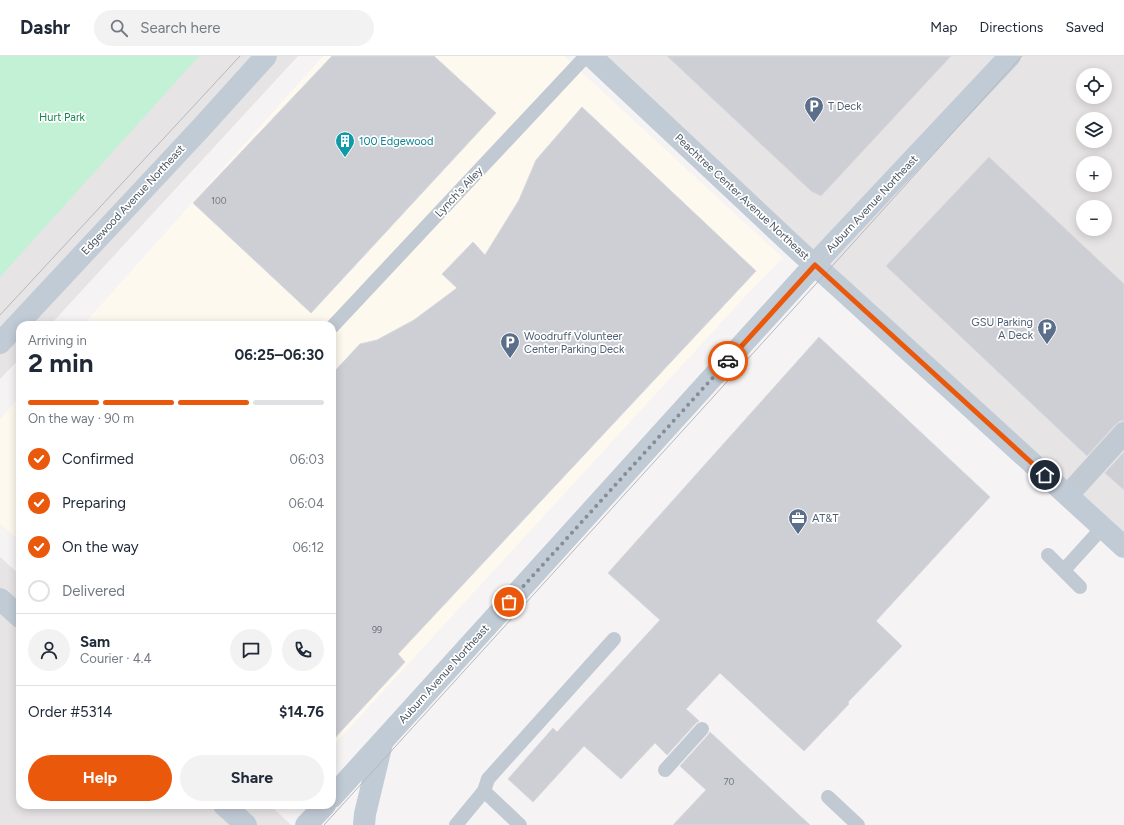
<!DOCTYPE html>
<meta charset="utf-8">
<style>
body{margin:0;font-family:Figtree,sans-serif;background:#f2f2f3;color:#1f2937;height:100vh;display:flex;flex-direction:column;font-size:15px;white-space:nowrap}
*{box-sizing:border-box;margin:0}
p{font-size:13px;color:#747a83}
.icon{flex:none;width:22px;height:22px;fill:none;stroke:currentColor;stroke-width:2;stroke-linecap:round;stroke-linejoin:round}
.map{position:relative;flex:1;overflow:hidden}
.side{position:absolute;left:16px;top:265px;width:320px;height:488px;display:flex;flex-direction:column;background:#fff;border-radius:12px;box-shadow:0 2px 10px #0003}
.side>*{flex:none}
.controls{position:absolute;left:1076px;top:12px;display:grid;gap:8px}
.controls a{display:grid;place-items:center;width:36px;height:36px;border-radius:50%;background:#fff;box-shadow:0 2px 10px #0003;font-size:20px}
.pin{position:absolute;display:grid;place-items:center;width:34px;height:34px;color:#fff;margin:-17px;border:2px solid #fff;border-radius:50%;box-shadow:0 1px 4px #0007}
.courier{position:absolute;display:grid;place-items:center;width:40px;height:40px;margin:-20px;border:3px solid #ea580c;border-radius:50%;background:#fff;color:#222;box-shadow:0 1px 5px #0007}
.headline em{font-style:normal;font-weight:700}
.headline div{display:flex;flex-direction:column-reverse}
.headline{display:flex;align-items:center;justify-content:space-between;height:68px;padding:0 12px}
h1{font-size:26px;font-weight:700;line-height:30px}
.bar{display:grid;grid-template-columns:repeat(4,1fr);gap:6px 4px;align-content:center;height:48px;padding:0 12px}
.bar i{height:5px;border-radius:3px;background:#e0e1e3}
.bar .selected{background:#ea580c}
.bar p{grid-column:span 4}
.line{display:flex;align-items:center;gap:10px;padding:0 12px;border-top:1px solid #e0e1e3}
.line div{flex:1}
.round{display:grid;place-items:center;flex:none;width:42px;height:42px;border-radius:21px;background:#f2f2f3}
ol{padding:0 12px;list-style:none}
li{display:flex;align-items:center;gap:12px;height:44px}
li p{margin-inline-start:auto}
li .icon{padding:4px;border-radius:50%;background:#ea580c;color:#fff;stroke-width:4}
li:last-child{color:#747a83}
li i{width:22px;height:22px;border:2px solid #e0e1e3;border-radius:50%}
.button{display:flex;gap:8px;margin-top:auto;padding:8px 12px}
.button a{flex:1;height:46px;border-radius:24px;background:#ea580c;color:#fff;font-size:16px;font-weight:700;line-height:46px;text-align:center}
.button a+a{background:#f2f2f3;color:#1f2937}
header{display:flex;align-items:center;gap:24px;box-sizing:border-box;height:56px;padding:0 20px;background:#fff;border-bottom:1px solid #e0e1e3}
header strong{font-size:19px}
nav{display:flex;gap:22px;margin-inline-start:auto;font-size:14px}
.search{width:280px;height:36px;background:#f2f2f3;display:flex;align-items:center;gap:10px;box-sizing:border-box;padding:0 14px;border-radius:22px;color:#747a83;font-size:15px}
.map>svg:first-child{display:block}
</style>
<header>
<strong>Dashr</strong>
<div class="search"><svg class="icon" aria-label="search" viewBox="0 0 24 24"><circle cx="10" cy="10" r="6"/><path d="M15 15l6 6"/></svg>Search here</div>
<nav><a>Map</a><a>Directions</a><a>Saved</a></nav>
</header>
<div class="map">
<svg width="1124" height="769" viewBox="0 0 1124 769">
<rect width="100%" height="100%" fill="#f5f3f3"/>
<!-- commercial -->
<g fill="#fdf9ef">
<polygon points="323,0 564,0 783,202 752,233 332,691 332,269 83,269"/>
<polygon points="20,340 20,485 0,468 0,363"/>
</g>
<!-- education -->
<g fill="#e6e4e5" fill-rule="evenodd">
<polygon points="0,0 298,0 50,269 20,269 20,302 0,323"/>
<path d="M594,0H1124V500ZM1083,19H1105V41H1083ZM1083,63H1105V85H1083ZM1083,107H1105V129H1083ZM1083,151H1105V173H1083Z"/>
<polygon points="0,501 20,519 20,749 270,749 291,769 0,769"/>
</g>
<!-- green -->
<polygon fill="#c3f1d5" points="0,0 199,0 0,221"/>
<!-- building -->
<g fill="#cdcfd5" stroke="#d7d9de">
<polygon points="332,0 434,0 496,57 311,257 193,147"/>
<polygon points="667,0 951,0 821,140 811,135"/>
<polygon points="582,51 756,215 398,598 405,606 332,685 332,318 360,288 377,284 414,264 457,232 442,218 473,186 485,199 519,144 536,104"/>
<polygon points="989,101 1124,228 1124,365 1120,365 1115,369 1087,400 886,210"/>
<polygon points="819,281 990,441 876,565 902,590 848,646 849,648 804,695 720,617 686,653 699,665 696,667 667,699 655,687 621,723 584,690 533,746 508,723 553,672 557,676 660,564 608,517"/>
<polygon points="1124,396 1124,434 1105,417"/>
<polygon points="710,676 770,732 810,769 673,769 706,734 680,710 708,679"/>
</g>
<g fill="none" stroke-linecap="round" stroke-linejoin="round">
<!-- lane -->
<g stroke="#c1cad2" stroke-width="14">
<polyline points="332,271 586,0"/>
<polyline points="1048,499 1080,531"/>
<polyline points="1064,514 1103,471"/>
<polyline points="665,714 702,673"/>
<polyline points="828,741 858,769"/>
<polyline points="456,769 484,735"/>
<polyline points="520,769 484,735 488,723 614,583"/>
</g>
<!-- street -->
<polyline stroke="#c1cad2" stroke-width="22" points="1068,439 1124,377"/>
<!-- secondary -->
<g stroke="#c1cbd6" stroke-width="22">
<polyline points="591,0 799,195 838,230 1124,491"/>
<polyline points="0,287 200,73 266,0"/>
<polyline points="0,543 20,561"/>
<polyline points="332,741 826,196 1010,0"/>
<polyline points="224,749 246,769"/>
<polyline points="306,769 325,749"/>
<polyline points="364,769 365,758 382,687"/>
</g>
<!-- tram -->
<g stroke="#b5b8bd" stroke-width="1">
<polyline points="0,259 240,0"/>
<polyline points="324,769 825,218 853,187 1022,0"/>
</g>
</g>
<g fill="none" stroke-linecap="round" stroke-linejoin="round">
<!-- done -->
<polyline stroke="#868d94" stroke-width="4" stroke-dasharray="0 7.2" points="509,546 728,305"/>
<!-- route -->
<polyline stroke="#ea580c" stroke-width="5" points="728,305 815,209 1045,419"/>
</g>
<!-- icons -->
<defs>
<g id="parking-pin" transform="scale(1)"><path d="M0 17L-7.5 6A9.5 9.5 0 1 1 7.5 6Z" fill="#5c6f8a" stroke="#fff"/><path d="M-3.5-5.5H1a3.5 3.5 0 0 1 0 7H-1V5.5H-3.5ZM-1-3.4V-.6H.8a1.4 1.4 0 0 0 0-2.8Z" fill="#fff"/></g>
<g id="building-pin" transform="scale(1)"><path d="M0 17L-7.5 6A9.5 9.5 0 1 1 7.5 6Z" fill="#0f9aa8" stroke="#fff"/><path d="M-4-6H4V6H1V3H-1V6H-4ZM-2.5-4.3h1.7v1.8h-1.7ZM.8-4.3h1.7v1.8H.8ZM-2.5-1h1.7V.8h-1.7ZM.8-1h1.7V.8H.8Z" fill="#fff"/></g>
<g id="office-pin" transform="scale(1)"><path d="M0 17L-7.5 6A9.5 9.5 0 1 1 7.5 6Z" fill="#5c6f8a" stroke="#fff"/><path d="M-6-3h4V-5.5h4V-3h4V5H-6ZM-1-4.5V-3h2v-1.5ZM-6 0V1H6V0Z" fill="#fff"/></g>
</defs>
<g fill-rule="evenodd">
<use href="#parking-pin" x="814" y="50"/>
<use href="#building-pin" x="345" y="85"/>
<use href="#parking-pin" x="1047" y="272"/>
<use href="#parking-pin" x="510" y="286"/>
<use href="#office-pin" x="798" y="462"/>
</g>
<g text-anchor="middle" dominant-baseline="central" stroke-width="3.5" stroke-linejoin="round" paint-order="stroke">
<!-- number labels -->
<g font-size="9" fill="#6b747e">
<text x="219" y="144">100</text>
<text x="377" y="573">99</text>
<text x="729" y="725">70</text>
</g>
<!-- service labels -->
<g font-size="11" fill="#4e5e75" stroke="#fff" text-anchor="start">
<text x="828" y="50">T Deck</text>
<text x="1033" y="266" text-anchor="end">GSU Parking<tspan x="1033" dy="13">A Deck</tspan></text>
<text x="524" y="280">Woodruff Volunteer<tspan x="524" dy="13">Center Parking Deck</tspan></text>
<text x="812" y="462">AT&amp;T</text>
</g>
<!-- park labels -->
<g font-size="11" fill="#17864f" stroke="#fff">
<text x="62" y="61">Hurt Park</text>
</g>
<!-- culture labels -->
<g font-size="11" fill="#0d838f" stroke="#fff" text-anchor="start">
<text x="359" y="85">100 Edgewood</text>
</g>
<!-- street labels -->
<g font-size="11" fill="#4a5661" stroke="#fff">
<text transform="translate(459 136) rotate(-47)">Lynch's Alley</text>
<text transform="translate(742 141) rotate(43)">Peachtree Center Avenue Northeast</text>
<text transform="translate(133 144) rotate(-47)">Edgewood Avenue Northeast</text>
<text transform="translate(872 148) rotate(-47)">Auburn Avenue Northeast</text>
<text transform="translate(444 618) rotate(-48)">Auburn Avenue Northeast</text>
</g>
</g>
</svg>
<div class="controls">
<a><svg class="icon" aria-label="locate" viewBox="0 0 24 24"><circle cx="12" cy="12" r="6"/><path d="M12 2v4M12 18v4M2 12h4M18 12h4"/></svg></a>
<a><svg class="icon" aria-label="layers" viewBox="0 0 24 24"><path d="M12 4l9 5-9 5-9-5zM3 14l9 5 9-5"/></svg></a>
<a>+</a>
<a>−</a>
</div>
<div class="pin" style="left:509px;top:546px;background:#ea580c"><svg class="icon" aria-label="bag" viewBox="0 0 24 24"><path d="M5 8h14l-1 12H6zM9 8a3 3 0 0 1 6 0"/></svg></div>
<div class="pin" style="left:1045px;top:419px;background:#1f2937"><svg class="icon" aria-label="home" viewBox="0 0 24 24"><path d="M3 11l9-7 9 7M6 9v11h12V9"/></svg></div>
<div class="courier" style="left:728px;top:305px"><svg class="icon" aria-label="car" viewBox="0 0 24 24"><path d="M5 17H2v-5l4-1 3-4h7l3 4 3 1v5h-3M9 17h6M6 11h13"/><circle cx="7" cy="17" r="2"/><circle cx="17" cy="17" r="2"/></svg></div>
<section class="side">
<div class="headline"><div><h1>2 min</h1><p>Arriving in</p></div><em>06:25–06:30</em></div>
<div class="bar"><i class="selected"></i><i class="selected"></i><i class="selected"></i><i></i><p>On the way · 90 m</p></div>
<ol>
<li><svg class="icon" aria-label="check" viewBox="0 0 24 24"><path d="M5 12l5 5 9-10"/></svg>Confirmed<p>06:03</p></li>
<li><svg class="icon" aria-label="check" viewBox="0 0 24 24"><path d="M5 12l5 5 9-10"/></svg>Preparing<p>06:04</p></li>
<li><svg class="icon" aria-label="check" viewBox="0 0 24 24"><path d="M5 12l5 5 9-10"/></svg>On the way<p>06:12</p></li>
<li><i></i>Delivered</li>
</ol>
<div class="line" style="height:72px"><a class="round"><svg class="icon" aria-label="person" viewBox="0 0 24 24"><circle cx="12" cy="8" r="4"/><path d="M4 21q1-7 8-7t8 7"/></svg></a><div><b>Sam</b><p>Courier · 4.4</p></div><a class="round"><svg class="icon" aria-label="chat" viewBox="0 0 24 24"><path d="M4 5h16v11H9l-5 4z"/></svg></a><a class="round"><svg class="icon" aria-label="phone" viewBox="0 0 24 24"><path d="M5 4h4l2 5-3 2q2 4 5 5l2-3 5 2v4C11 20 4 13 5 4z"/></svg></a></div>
<div class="line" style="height:52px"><div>Order #5314</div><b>$14.76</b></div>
<div class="button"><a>Help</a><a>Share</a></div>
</section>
</div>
